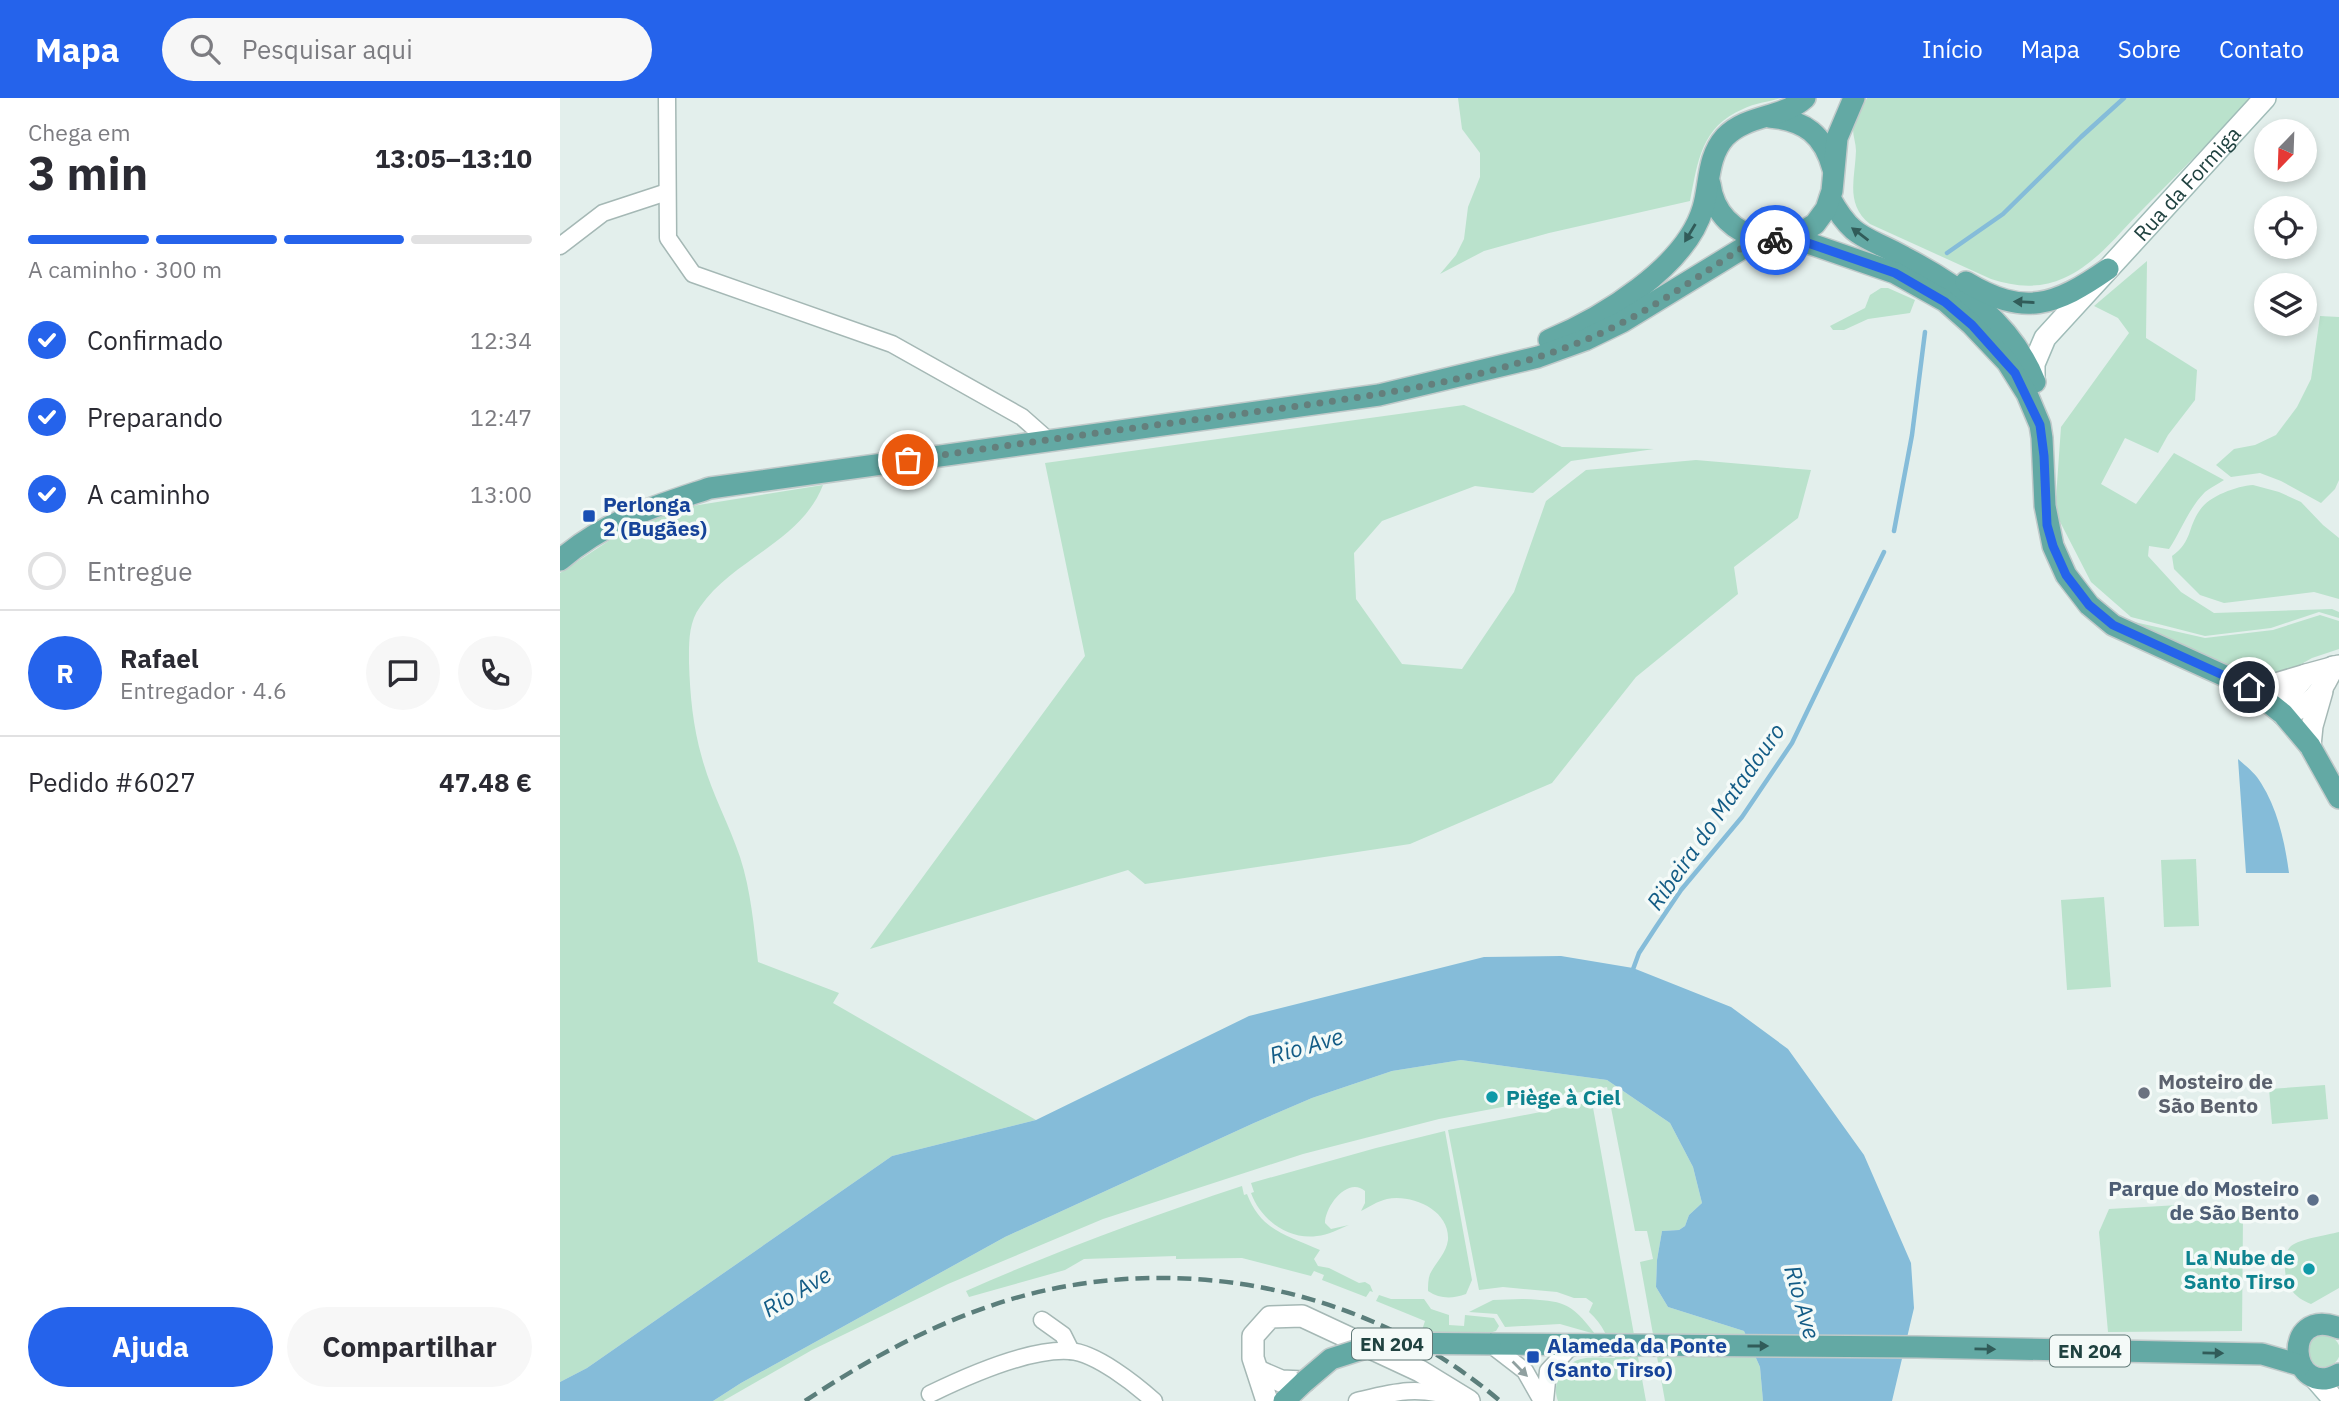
<!DOCTYPE html>
<html lang="pt">
<meta charset="utf-8">
<style>
body{margin:0;font-family:"IBM Plex Sans",sans-serif;background:#f7f7f7;color:#2b2b33;height:100vh;display:flex;flex-direction:column;font-size:26px;white-space:nowrap}
*{box-sizing:border-box;margin:0}
p{font-size:23px;color:#7c7c81}
.icon{flex:none;width:38px;height:38px;fill:none;stroke:currentColor;stroke-width:2;stroke-linecap:round;stroke-linejoin:round}
.map{position:relative;flex:1;overflow:hidden}
.panel{display:flex;flex-direction:column;background:#fff;width:560px}
.panel>*{flex:none}
.needle{width:46px;rotate:203deg}
.controls{position:absolute;left:1694px;top:21px;display:grid;gap:14px}
.controls a{display:grid;place-items:center;width:63px;height:63px;border-radius:50%;background:#fff;box-shadow:0 4px 10px #0003;font-size:35px}
.pin{position:absolute;display:grid;place-items:center;width:60px;height:60px;color:#fff;margin:-30px;border:4px solid #fff;border-radius:50%;box-shadow:0 2px 7px #0007}
.courier{position:absolute;display:grid;place-items:center;width:70px;height:70px;margin:-35px;border:5px solid #2563eb;border-radius:50%;background:#fff;color:#222;box-shadow:0 2px 9px #0007}
.summary em{font-style:normal;font-weight:700}
.summary div{display:flex;flex-direction:column-reverse}
.summary{display:flex;align-items:center;justify-content:space-between;height:119px;padding:0 28px}
h1{font-size:46px;font-weight:700;line-height:52px}
.bar{display:grid;grid-template-columns:repeat(4,1fr);gap:10px 7px;align-content:center;height:84px;padding:0 28px}
.bar i{height:9px;border-radius:5px;background:#e1e1e2}
.bar .selected{background:#2563eb}
.bar p{grid-column:span 4}
.line{display:flex;align-items:center;gap:18px;padding:0 28px;border-top:2px solid #e1e1e2}
.line div{flex:1}
.round{display:grid;place-items:center;flex:none;width:74px;height:74px;border-radius:37px;background:#f7f7f7}
ol{padding:0 28px;list-style:none}
li{display:flex;align-items:center;gap:21px;height:77px}
li p{margin-inline-start:auto}
li .icon{padding:7px;border-radius:50%;background:#2563eb;color:#fff;stroke-width:4}
li:last-child{color:#7c7c81}
li i{width:38px;height:38px;border:4px solid #e1e1e2;border-radius:50%}
.primary-button{display:flex;gap:14px;margin-top:auto;padding:14px 28px}
.primary-button a{flex:1;height:80px;border-radius:42px;background:#2563eb;color:#fff;font-size:28px;font-weight:700;line-height:80px;text-align:center}
.primary-button a+a{background:#f7f7f7;color:#2b2b33}
header{display:flex;align-items:center;gap:42px;box-sizing:border-box;height:98px;padding:0 35px;background:#2563eb;color:#fff}
header strong{font-size:33px}
nav{display:flex;gap:38px;margin-inline-start:auto;font-size:24px}
.search{width:490px;height:63px;background:#f7f7f7;display:flex;align-items:center;gap:18px;box-sizing:border-box;padding:0 24px;border-radius:38px;color:#7c7c81;font-size:26px}
main{display:flex;flex:1;min-height:0}
.map>svg:first-child{display:block}
</style>
<header>
<strong>Mapa</strong>
<div class="search"><svg class="icon" aria-label="search" viewBox="0 0 24 24"><circle cx="10" cy="10" r="6"/><path d="M15 15l6 6"/></svg>Pesquisar aqui</div>
<nav><a>Início</a><a>Mapa</a><a>Sobre</a><a>Contato</a></nav>
</header>
<main>
<section class="panel">
<div class="summary"><div><h1>3 min</h1><p>Chega em</p></div><em>13:05–13:10</em></div>
<div class="bar"><i class="selected"></i><i class="selected"></i><i class="selected"></i><i></i><p>A caminho · 300 m</p></div>
<ol>
<li><svg class="icon" aria-label="check" viewBox="0 0 24 24"><path d="M5 12l5 5 9-10"/></svg>Confirmado<p>12:34</p></li>
<li><svg class="icon" aria-label="check" viewBox="0 0 24 24"><path d="M5 12l5 5 9-10"/></svg>Preparando<p>12:47</p></li>
<li><svg class="icon" aria-label="check" viewBox="0 0 24 24"><path d="M5 12l5 5 9-10"/></svg>A caminho<p>13:00</p></li>
<li><i></i>Entregue</li>
</ol>
<div class="line" style="height:126px"><b class="round" style="background:#2563eb;color:#fff">R</b><div><b>Rafael</b><p>Entregador · 4.6</p></div><a class="round"><svg class="icon" aria-label="chat" viewBox="0 0 24 24"><path d="M4 5h16v11H9l-5 4z"/></svg></a><a class="round"><svg class="icon" aria-label="phone" viewBox="0 0 24 24"><path d="M5 4h4l2 5-3 2q2 4 5 5l2-3 5 2v4C11 20 4 13 5 4z"/></svg></a></div>
<div class="line" style="height:91px"><div>Pedido #6027</div><b>47.48 €</b></div>
<div class="primary-button"><a>Ajuda</a><a>Compartilhar</a></div>
</section>
<div class="map">
<svg width="1779" height="1303" viewBox="0 0 1779 1303">
<rect width="100%" height="100%" fill="#e3efec"/>
<!-- green -->
<g fill="#bae2cc">
<path d="M898,0H1221C1209,4 1195,5 1183,11C1141,29 1138,63 1130,103L989,135L924,153L880,176L896,157L904,141L908,109L920,79V55L902,31Z"/>
<path d="M1307,0H1692C1656,37 1620,74 1583,111C1559,135 1536,166 1504,180C1480,191 1455,189 1431,181L1310,126C1285,106 1295,81 1296,53C1296,46 1293,38 1293,31C1294,20 1302,10 1307,0Z"/>
<path d="M1587,163L1586,240L1637,272L1635,302L1608,337L1598,355L1565,340L1541,386L1576,406L1614,355L1664,382C1658,386 1650,390 1645,394C1629,410 1621,433 1609,451L1589,448L1588,458L1621,494L1654,515L1772,511L1779,514V520L1759,514L1711,530L1645,538L1571,519L1531,484L1495,414L1501,329L1569,235L1558,220L1534,208Z"/>
<polygon points="1321,190 1328,190 1355,202 1350,215 1308,221 1284,232 1273,232 1270,228 1305,210 1310,197"/>
<polygon points="1760,218 1779,219 1779,382 1775,391 1761,405 1721,383 1700,375 1671,379 1656,367 1674,351 1695,347 1716,337 1737,309 1751,281"/>
<polygon points="904,307 1002,349 1094,351 1011,363 973,395 915,388 822,423 794,455 796,501 842,566 902,571 954,494 986,403 1026,372 1136,362 1251,372 1238,420 1174,469 1178,496 1076,579 992,685 850,746 585,786 568,772 310,851 525,558 485,365"/>
<path d="M263,387C241,444 173,461 140,509C128,525 129,547 129,565C130,597 133,629 142,660C151,694 169,726 180,759C191,793 194,829 198,864L279,895L273,905L476,1022L332,1058L27,1270L0,1284V475L56,438L120,410Z"/>
<path d="M1693,387L1719,394L1741,404L1763,427L1779,440V501L1754,494L1664,505L1640,497L1614,471L1612,458C1633,443 1627,430 1640,412C1649,398 1677,388 1693,387Z"/>
<polygon points="1760,517 1779,523 1779,551 1752,560 1724,576 1694,580 1570,523 1645,540 1713,532"/>
<polygon points="1636,761 1639,828 1604,829 1601,762"/>
<polygon points="1544,799 1551,889 1507,892 1501,802"/>
<polygon points="901,962 1047,982 1110,1025 1133,1069 1142,1105 1129,1117 1125,1128 1119,1132 1102,1133 1097,1162 1096,1189 1108,1209 1184,1233 1200,1269 1203,1303 1105,1303 1080,1164 1093,1161 1087,1133 1075,1133 1047,989 879,1021 743,1056 543,1121 388,1186 252,1252 163,1303 153,1303 181,1285 445,1139 694,1025 752,1000 832,973"/>
<polygon points="1765,987 1768,1021 1712,1026 1709,991"/>
<path d="M1032,1004L1086,1303H998C995,1295 995,1288 999,1280C1013,1255 1030,1260 1055,1260C1049,1242 1043,1226 1029,1214L1033,1205L1026,1200H1014L997,1194L943,1189L919,1192L888,1032Z"/>
<path d="M885,1033L912,1182L906,1196C892,1201 880,1201 868,1193C868,1188 868,1181 870,1176C876,1164 886,1156 888,1142C890,1112 852,1096 827,1101C818,1103 809,1109 801,1113L805,1105V1093C788,1078 765,1108 765,1125L771,1131L789,1127C779,1131 768,1137 757,1138C728,1142 701,1122 691,1095L694,1094L691,1085L816,1050Z"/>
<path d="M682,1088L684,1097L687,1096C701,1133 727,1137 760,1152L754,1161L758,1168L769,1170L799,1185L805,1184L810,1187L813,1194L810,1193L806,1199L762,1182L764,1177L754,1173L751,1178L682,1160L616,1161V1158L524,1161L505,1172L409,1199L406,1193C497,1153 588,1119 682,1088Z"/>
<polygon points="1619,1107 1626,1124 1683,1118 1682,1233 1548,1234 1539,1134 1549,1111"/>
<path d="M1779,1134V1190L1751,1206C1743,1203 1735,1198 1730,1190C1724,1181 1722,1156 1731,1148C1740,1141 1767,1137 1779,1134Z"/>
<polygon points="819,1197 831,1201 864,1201 871,1211 889,1217 889,1227 904,1228 905,1217 934,1220 939,1228 936,1233 929,1235 861,1235 865,1223 816,1203"/>
<path d="M962,1201C1002,1203 1010,1203 1035,1236L1000,1226L945,1229L937,1216L909,1214L933,1202Z"/>
<circle cx="1764" cy="1253" r="16"/>
</g>
<!-- water -->
<g fill="#85bcd9">
<path d="M1678,661C1686,668 1696,676 1701,685C1718,712 1725,745 1729,775H1686Z"/>
<polygon points="1001,858 1073,870 1171,909 1228,951 1304,1057 1351,1165 1354,1210 1332,1303 1203,1303 1200,1269 1184,1233 1108,1209 1096,1189 1097,1162 1102,1133 1119,1132 1125,1128 1129,1117 1142,1105 1133,1069 1110,1025 1047,982 901,962 832,973 752,1000 694,1025 445,1139 181,1285 153,1303 0,1303 0,1284 27,1270 332,1058 476,1022 689,918 924,859"/>
</g>
<g fill="none" stroke-linecap="round" stroke-linejoin="round">
<!-- stream -->
<g stroke="#85bcd9" stroke-width="4.5">
<polyline points="1387,155 1443,116 1521,39 1564,0"/>
<polyline points="1334,433 1352,337 1365,234"/>
<polyline points="1072,874 1079,855 1096,829 1121,792 1182,719 1232,645 1324,454"/>
</g>
<!-- minor casing -->
<g stroke="#a5b8b5" stroke-width="19">
<g id="minor">
<polyline points="107,0 108,140 133,176 332,246 462,319 488,342"/>
<polyline points="0,148 43,115 107,94"/>
<polyline points="482,1222 503,1237 511,1253"/>
<polyline points="930,1246 965,1273 982,1303"/>
<path d="M370,1296C407,1278 469,1250 510,1253C536,1255 575,1286 594,1303"/>
<path d="M797,1303C835,1294 855,1288 894,1299"/>
<polyline points="985,1303 988,1273 1012,1247"/>
</g>
</g>
<!-- tertiary casing -->
<g stroke="#a5b8b5" stroke-width="24">
<g id="tertiary">
<polyline points="1689,589 1709,588 1746,577"/>
<polyline points="1723,616 1728,598 1746,577 1779,568"/>
<path d="M1723,616C1752,609 1761,595 1773,569"/>
<polyline points="1750,648 1752,628 1762,593"/>
<polyline points="698,1273 721,1283 744,1284"/>
<polyline points="707,1303 693,1260 693,1238 710,1219 742,1218 860,1273 909,1303"/>
</g>
</g>
<!-- secondary casing -->
<g stroke="#a0bcb8" stroke-width="24">
<g id="secondary">
<path id="s1" d="M1474,280V266L1485,240L1705,0"/>
<polyline points="1755,1280 1775,1303"/>
</g>
</g>
<!-- primary casing -->
<g stroke="#c1caca" stroke-width="24">
<g id="primary">
<path d="M1209,19C1245,22 1264,37 1273,71"/>
<path d="M1150,86C1154,117 1175,134 1203,142"/>
<path d="M1270,100C1294,143 1305,137 1344,159C1398,187 1452,225 1475,284"/>
<polyline points="1222,142 1245,144 1335,175 1385,203 1412,227 1447,264 1467,296 1480,327 1482,340 1485,408 1493,448 1506,477 1529,507 1553,527 1689,589 1723,616 1750,648 1779,700"/>
<path d="M1406,184C1464,219 1495,208 1548,171"/>
<path d="M989,242C1042,220 1126,169 1143,110C1150,86 1147,59 1165,39C1187,16 1222,21 1245,0"/>
<path d="M0,462C47,422 93,409 150,390L819,297L978,259L1025,242L1062,224L1193,144L1221,142L1239,136L1255,126L1266,111L1272,93L1277,40L1294,0"/>
<path d="M1779,1230C1720,1207 1729,1303 1779,1276"/>
<polyline points="930,1246 1357,1249 1702,1256 1740,1267"/>
<polyline points="724,1303 744,1284"/>
</g>
</g>
<!-- minor -->
<use href="#minor" stroke="#fff" stroke-width="16"/>
<!-- tertiary -->
<use href="#tertiary" stroke="#fff" stroke-width="21"/>
<!-- secondary -->
<use href="#secondary" stroke="#fff" stroke-width="21"/>
<!-- primary -->
<use href="#primary" stroke="#63a9a4" stroke-width="21"/>
<!-- rail -->
<path stroke="#5b7e7b" stroke-width="4.5" stroke-dasharray="14 7" stroke-linecap="butt" d="M245,1303C314,1257 389,1217 470,1196C633,1155 812,1193 940,1303"/>
<!-- primary-bridge casing -->
<g stroke="#c1caca" stroke-width="24" stroke-linecap="butt">
<polyline id="primary-bridge" points="744,1284 771,1261 821,1245 930,1246"/>
</g>
<!-- primary-bridge -->
<use href="#primary-bridge" stroke="#63a9a4" stroke-width="21"/>
</g>
<!-- one-way arrows -->
<defs><path id="oneway-solid" d="M-6-.8H1V-3.2L6.5 0L1 3.2V.8H-6Z" transform="scale(1.75)"/></defs>
<g fill="#315c59">
<use href="#oneway-solid" transform="translate(1130 135) rotate(121)"/>
<use href="#oneway-solid" transform="translate(1300 136) rotate(-143)"/>
<use href="#oneway-solid" transform="translate(1464 204) rotate(-177)"/>
<use href="#oneway-solid" transform="translate(1198 1248)"/>
<use href="#oneway-solid" transform="translate(1425 1251) rotate(1)"/>
<use href="#oneway-solid" transform="translate(1653 1255) rotate(1)"/>
</g>
<use fill="#90a0a0" href="#oneway-solid" transform="translate(960 1271) rotate(45)"/>
<g fill="none" stroke-linecap="round" stroke-linejoin="round">
<!-- done -->
<path stroke="#647f7c" stroke-width="7" stroke-dasharray="0 12.6" d="M348,362C456,346 564,331 672,317C790,301 911,287 1023,243C1080,220 1131,183 1182,150L1193,144L1215,142"/>
<!-- route -->
<polyline stroke="#2563eb" stroke-width="9" points="1215,142 1245,144 1335,175 1385,204 1412,227 1455,275 1480,327 1484,358 1487,427 1493,448 1506,477 1529,507 1553,527 1689,589"/>
</g>
<!-- markers -->
<g fill="#1a4fb4" stroke="#f4faf8" stroke-width="2.5">
<rect x="22" y="411" width="14" height="14" rx="3.5"/>
<rect x="966" y="1252" width="14" height="14" rx="3.5"/>
</g>
<circle fill="#6b7280" stroke="#f4faf8" stroke-width="2.5" cx="1584" cy="995" r="7"/>
<g fill="#0f9aa8" stroke="#f4faf8" stroke-width="2.5">
<circle cx="932" cy="999" r="7"/>
<circle cx="1749" cy="1171" r="7"/>
</g>
<circle fill="#5c6f8a" stroke="#f4faf8" stroke-width="2.5" cx="1753" cy="1102" r="7"/>
<g text-anchor="middle" dominant-baseline="central" stroke-width="7" stroke-linejoin="round" paint-order="stroke">
<!-- shield labels -->
<g fill="#f4faf8" stroke="#607977" stroke-width="2">
<rect x="792" y="1230.5" width="80" height="31" rx="5"/>
<rect x="1490" y="1237.5" width="80" height="31" rx="5"/>
</g>
<g font-size="19" font-weight="bold" fill="#204240">
<text x="832" y="1246">EN 204</text>
<text x="1530" y="1253">EN 204</text>
</g>
<!-- street labels -->
<g font-size="21" fill="#204240" stroke="#f4faf8">
<text stroke="none"><textPath href="#s1" startOffset="252">Rua da Formiga</textPath></text>
</g>
<!-- transit labels -->
<g font-size="21" font-weight="bold" fill="#164399" stroke="#f4faf8" text-anchor="start">
<text x="43" y="406">Perlonga<tspan x="43" dy="24">2 (Bugães)</tspan></text>
<text x="987" y="1247">Alameda da Ponte<tspan x="987" dy="24">(Santo Tirso)</tspan></text>
</g>
<!-- worship labels -->
<g font-size="21" font-weight="bold" fill="#5b616d" stroke="#f4faf8" text-anchor="start">
<text x="1598" y="983">Mosteiro de<tspan x="1598" dy="24">São Bento</tspan></text>
</g>
<!-- culture labels -->
<g font-size="21" font-weight="bold" fill="#0d838f" stroke="#f4faf8" text-anchor="start">
<text x="946" y="999">Piège à Ciel</text>
<text x="1735" y="1159" text-anchor="end">La Nube de<tspan x="1735" dy="24">Santo Tirso</tspan></text>
</g>
<!-- service labels -->
<g font-size="21" font-weight="bold" fill="#4e5e75" stroke="#f4faf8" text-anchor="end">
<text x="1739" y="1090">Parque do Mosteiro<tspan x="1739" dy="24">de São Bento</tspan></text>
</g>
<!-- water labels -->
<g font-size="23" font-style="italic" fill="#135c86" stroke="#f4faf8">
<text transform="translate(1155 718) rotate(-55)">Ribeira do Matadouro</text>
<text transform="translate(746 947) rotate(-16)">Rio Ave</text>
<text transform="translate(236 1193) rotate(-31)">Rio Ave</text>
<text transform="translate(1243 1204) rotate(74)">Rio Ave</text>
</g>
</g>
</svg>
<div class="controls">
<a><svg class="needle" viewBox="-14 -14 28 28"><path d="M0-13l5 13h-10z" fill="#e53935"/><path d="M0 13l5-13h-10z" fill="#7c7c81"/></svg></a>
<a><svg class="icon" aria-label="locate" viewBox="0 0 24 24"><circle cx="12" cy="12" r="6"/><path d="M12 2v4M12 18v4M2 12h4M18 12h4"/></svg></a>
<a><svg class="icon" aria-label="layers" viewBox="0 0 24 24"><path d="M12 4l9 5-9 5-9-5zM3 14l9 5 9-5"/></svg></a>
</div>
<div class="pin" style="left:348px;top:362px;background:#ea580c"><svg class="icon" aria-label="bag" viewBox="0 0 24 24"><path d="M5 8h14l-1 12H6zM9 8a3 3 0 0 1 6 0"/></svg></div>
<div class="pin" style="left:1689px;top:589px;background:#1f2937"><svg class="icon" aria-label="home" viewBox="0 0 24 24"><path d="M3 11l9-7 9 7M6 9v11h12V9"/></svg></div>
<div class="courier" style="left:1215px;top:142px"><svg class="icon" aria-label="bike" viewBox="0 0 24 24"><circle cx="6" cy="16" r="4"/><circle cx="18" cy="16" r="4"/><path d="M6 16l4-8h5l3 8M10 8l3 8H6M13 5h3"/></svg></div>
</div>
</main>
